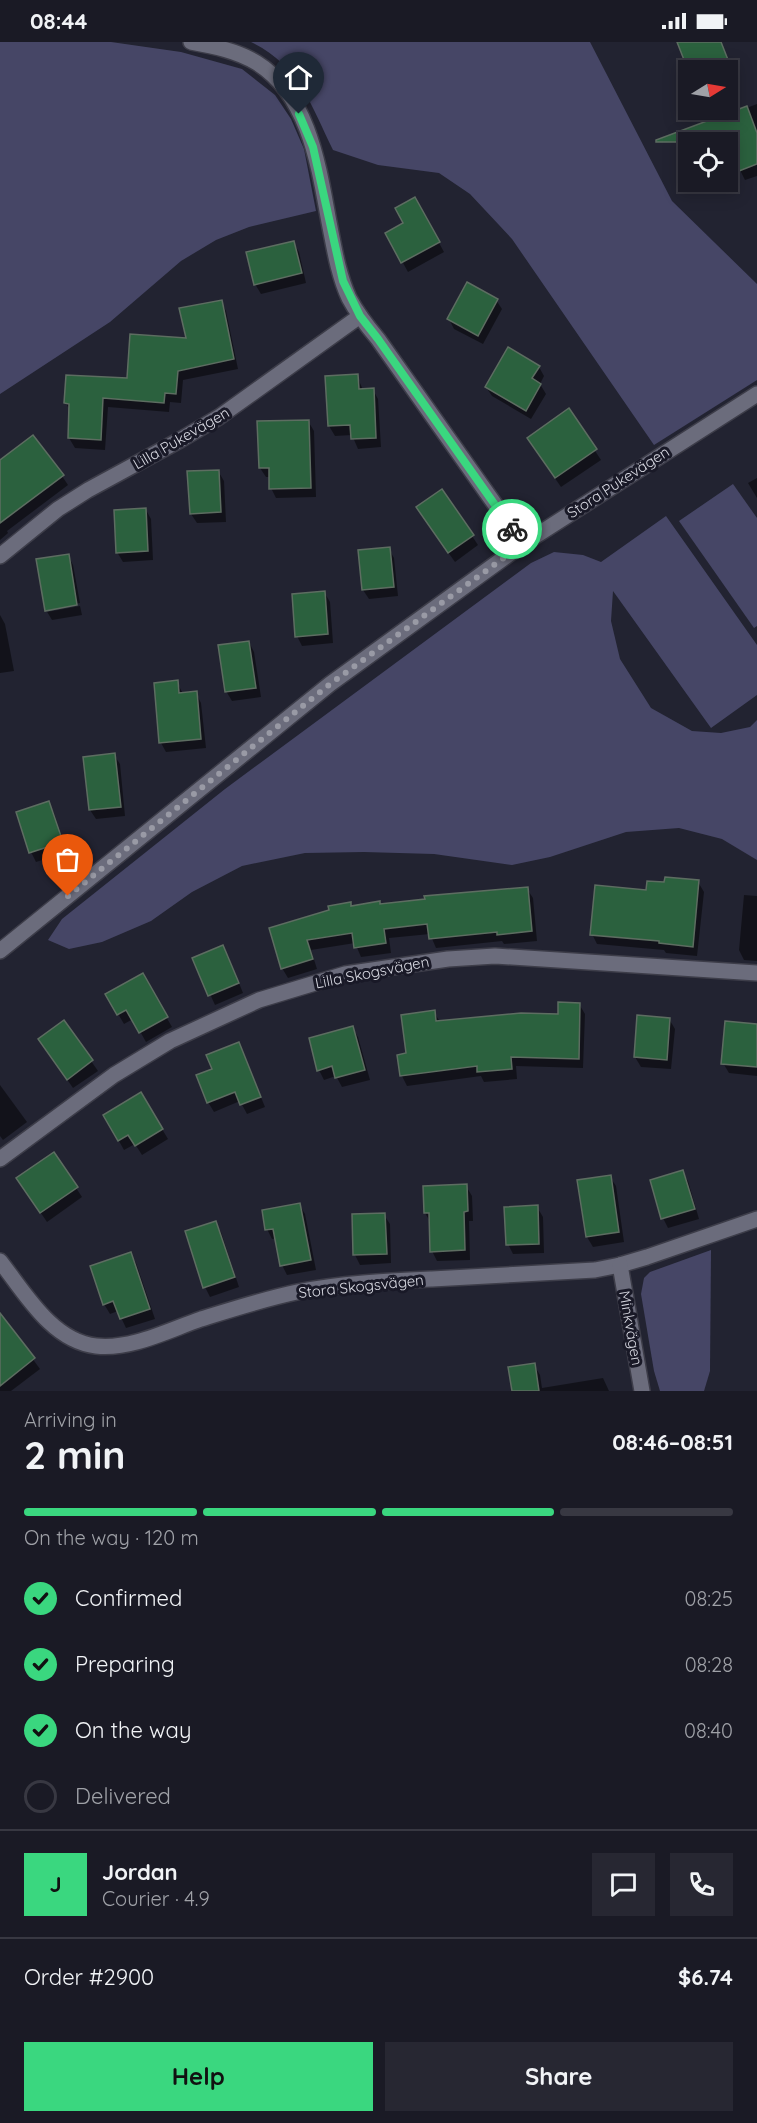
<!DOCTYPE html>
<meta charset="utf-8">
<style>
body{margin:0;font-family:Quicksand,sans-serif;background:#272732;color:#f1f3f6;height:100vh;display:flex;flex-direction:column;font-size:22px;white-space:nowrap}
*{box-sizing:border-box;margin:0}
p{font-size:20px;color:#9fa1a7}
.icon{flex:none;width:33px;height:33px;fill:none;stroke:currentColor;stroke-width:2;stroke-linecap:round;stroke-linejoin:round}
.map{position:relative;height:1349px;overflow:hidden}
.side{display:flex;flex-direction:column;background:#1a1a25;flex:1}
.side>*{flex:none}
.needle{width:39px;rotate:79deg}
.fabs{position:absolute;left:678px;top:18px;display:grid;gap:12px}
.fabs a{display:grid;place-items:center;width:60px;height:60px;border-radius:0px;background:#1a1a25;box-shadow:0 3px 15px #0003,0 0 0 2px #383842;font-size:30px}
.pin{position:absolute;display:grid;place-items:center;width:51px;height:51px;color:#fff;margin:-62px -26px;border-radius:50% 50% 50% 0;rotate:-45deg;box-shadow:0 0 6px #0007}
.pin .icon{rotate:45deg}
.courier{position:absolute;display:grid;place-items:center;width:60px;height:60px;margin:-30px;border:4px solid #3ad77f;border-radius:50%;background:#fff;color:#222;box-shadow:0 2px 8px #0007}
.headline em{font-style:normal;font-weight:700}
.headline div{display:flex;flex-direction:column-reverse}
.headline{display:flex;align-items:center;justify-content:space-between;height:102px;padding:0 24px}
h1{font-size:39px;font-weight:700;line-height:45px}
.bar{display:grid;grid-template-columns:repeat(4,1fr);gap:9px 6px;align-content:center;height:72px;padding:0 24px}
.bar i{height:8px;border-radius:4px;background:#383842}
.bar .active{background:#3ad77f}
.bar p{grid-column:span 4}
.line{display:flex;align-items:center;gap:15px;padding:0 24px;border-top:2px solid #383842}
.line div{flex:1}
.round{display:grid;place-items:center;flex:none;width:63px;height:63px;border-radius:0px;background:#272732}
ol{padding:0 24px;list-style:none}
li{display:flex;align-items:center;gap:18px;height:66px}
li p{margin-inline-start:auto}
li .icon{padding:6px;border-radius:50%;background:#3ad77f;color:#111;stroke-width:4}
li:last-child{color:#9fa1a7}
li i{width:33px;height:33px;border:3px solid #383842;border-radius:50%}
.cta{display:flex;gap:12px;margin-top:auto;padding:12px 24px}
.cta a{flex:1;height:69px;border-radius:0px;background:#3ad77f;color:#111;font-size:24px;font-weight:700;line-height:69px;text-align:center}
.cta a+a{background:#272732;color:#f1f3f6}
.status{display:flex;justify-content:space-between;align-items:center;height:42px;padding:0 30px;background:#1a1a25;direction:ltr}
.status svg{height:16px;fill:currentColor}
.map>svg:first-child{display:block}
</style>
<div class="status"><b>08:44</b><svg viewBox="0 0 49 12"><path d="M0 12V9h3v3zM5 12V6h3v6zM10 12V3h3v9zM15 12V0h3v12zM26 1h20v11H26zM47 4h2v5h-2z"/></svg></div>
<div class="map">
<svg width="757" height="1349" viewBox="0 0 757 1349">
<rect width="100%" height="100%" fill="#222331"/>
<!-- green -->
<g fill="#464666">
<polygon points="0,0 111,0 181,10 242,27 275,53 291,77 304,107 316,169 249,185 216,198 181,219 110,280 0,352"/>
<path d="M251,0H590L672,159L757,242V338L654,403L512,197L470,152L439,131L378,123L333,108C311,63 299,23 251,0Z"/>
<polygon points="733,442 757,476 757,584 754,586 679,479"/>
<polygon points="666,474 757,603 757,653 711,686 613,549 611,579 620,617 651,666 692,689 721,691 750,685 757,678 757,818 722,797 679,786 626,790 550,815 512,823 434,812 364,810 305,811 242,824 192,850 151,879 102,900 69,907 48,898 62,877 225,747 531,521 554,510 583,513 601,520"/>
<polygon points="711,1208 710,1329 704,1349 660,1349 654,1329 641,1252 644,1236 650,1230"/>
</g>
<!-- shadow -->
<g fill="#0007">
<polygon points="678,0 721,0 736,38 728,41 728,28 690,28"/>
<polygon points="757,62 757,134 745,138 738,124 730,127 728,122 728,100 697,100 691,87"/>
<polygon points="415,157 444,210 408,230 387,192 405,182"/>
<polygon points="293,200 299,210 306,241 261,252 255,242"/>
<polygon points="496,258 502,267 483,302 454,287 449,277"/>
<polygon points="221,259 226,269 238,327 183,338 181,361 170,360 169,370 108,365 105,408 75,406 69,396 70,369 66,361 129,338 187,298"/>
<polygon points="539,325 544,334 540,342 546,352 531,377 492,354 486,345"/>
<polygon points="357,334 363,348 373,348 378,357 381,405 358,407 352,393 335,394 329,384 327,335"/>
<polygon points="569,369 601,418 561,445 534,406"/>
<polygon points="308,379 314,389 316,455 276,456 271,446 270,435 266,435 260,426"/>
<polygon points="0,420 62,434 68,443 7,489 8,491 0,498"/>
<polygon points="218,429 224,439 226,480 197,481 191,472"/>
<polygon points="757,436 757,456 748,441"/>
<polygon points="442,449 478,503 455,520 423,475"/>
<polygon points="146,468 151,477 153,518 123,520 117,510"/>
<polygon points="389,507 394,516 398,554 369,557 363,548"/>
<polygon points="68,513 73,523 80,561 47,567 47,570 80,564 82,573 52,578 46,568"/>
<polygon points="324,550 330,560 333,601 302,604 297,594"/>
<polygon points="0,573 5,582 14,629 0,631"/>
<polygon points="249,600 254,610 261,655 232,659 226,649"/>
<polygon points="177,640 183,652 196,651 201,661 206,706 166,710 161,701"/>
<polygon points="114,713 120,722 125,774 96,777 90,768"/>
<polygon points="49,761 54,771 67,810 36,820 31,810"/>
<polygon points="698,840 704,850 697,914 666,911 664,908 597,902 592,892 648,849"/>
<polygon points="527,847 533,856 537,899 504,902 502,899 436,906 430,892 389,896 391,911 361,915 355,901 311,908 317,927 288,936 282,926 271,887 350,862 352,865 381,864"/>
<polygon points="744,853 757,854 757,919 744,918 739,908"/>
<polygon points="228,914 243,951 215,963 194,917"/>
<polygon points="142,933 172,985 146,1000 133,977 124,982 107,953"/>
<polygon points="579,962 585,972 583,1026 516,1024 517,1037 484,1040 481,1034 407,1044 402,1034 399,1014 408,1013 434,970 440,980 560,973"/>
<polygon points="669,977 675,987 671,1027 641,1025 635,1015"/>
<polygon points="64,980 98,1029 73,1046 46,1007"/>
<polygon points="757,983 757,1034 729,1031 723,1021"/>
<polygon points="352,985 358,995 370,1038 342,1045 336,1034 324,1038 319,1028"/>
<polygon points="239,1002 265,1065 247,1072 240,1059 214,1070 208,1060 214,1028"/>
<polygon points="0,1043 27,1080 3,1098 0,1094"/>
<polygon points="141,1052 168,1097 142,1113 135,1102 124,1108 105,1074"/>
<polygon points="54,1112 82,1155 47,1180 24,1146"/>
<polygon points="682,1130 688,1139 699,1177 668,1186 663,1176"/>
<polygon points="610,1135 616,1144 624,1200 593,1205 587,1195"/>
<polygon points="466,1144 472,1154 473,1179 469,1179 470,1218 437,1219 432,1209 431,1181 425,1171"/>
<polygon points="299,1162 305,1172 316,1228 287,1233 282,1223 276,1196 272,1197 267,1187"/>
<polygon points="537,1165 543,1175 544,1211 513,1212 508,1202"/>
<polygon points="384,1173 390,1182 391,1221 360,1223 355,1213"/>
<polygon points="215,1181 221,1190 239,1245 210,1255 205,1245"/>
<polygon points="131,1212 136,1221 155,1277 126,1286 118,1269 110,1272 104,1262"/>
<polygon points="0,1278 8,1283 40,1327 11,1349 0,1349"/>
<polygon points="534,1323 540,1333 542,1346 603,1336 609,1349 513,1349"/>
</g>
<!-- building -->
<g fill="#2b613e" stroke="#5d6d61" stroke-width="1.5">
<polygon points="677,0 721,0 732,28 688,28"/>
<polygon points="747,64 757,91 757,122 739,129 733,115 728,117 728,100 656,100 656,98"/>
<polygon points="415,155 440,200 401,221 385,191 403,181 395,166"/>
<polygon points="294,199 302,231 254,243 246,210"/>
<polygon points="467,240 498,257 478,294 447,277"/>
<polygon points="222,258 234,317 178,329 176,352 165,351 164,361 103,356 101,398 68,396 69,362 64,361 66,333 127,336 130,292 186,296 179,266"/>
<polygon points="508,305 540,324 532,336 541,342 526,369 485,345"/>
<polygon points="358,332 359,347 374,346 376,396 351,397 350,383 328,384 325,334"/>
<polygon points="569,366 597,407 555,436 527,396"/>
<polygon points="309,378 311,446 269,447 269,426 259,426 257,379"/>
<polygon points="33,393 64,433 0,481 0,418"/>
<polygon points="219,428 221,470 190,472 187,429"/>
<polygon points="442,447 474,493 448,511 416,465"/>
<polygon points="146,466 148,509 116,511 114,468"/>
<polygon points="390,505 394,545 362,548 358,508"/>
<polygon points="69,512 77,563 45,569 36,517"/>
<polygon points="325,549 328,592 295,595 292,552"/>
<polygon points="249,599 256,646 225,650 218,603"/>
<polygon points="178,638 179,651 197,649 201,697 159,701 154,641"/>
<polygon points="115,711 121,765 89,768 83,715"/>
<polygon points="49,759 63,800 29,811 16,770"/>
<polygon points="665,835 699,838 693,905 659,901 659,899 590,893 595,843 646,848 647,839 664,840"/>
<polygon points="528,845 532,889 497,893 497,890 429,897 427,882 384,887 386,901 354,906 352,891 307,898 313,917 281,927 269,886 329,868 328,864 351,860 351,864 380,859 380,862 425,857 424,854"/>
<polygon points="223,903 239,941 208,954 192,916"/>
<polygon points="143,931 168,975 139,991 126,968 117,973 105,952"/>
<polygon points="558,960 580,961 579,1017 511,1015 512,1027 477,1030 477,1024 400,1034 397,1013 406,1011 401,973 435,968 436,979 521,971 558,972"/>
<polygon points="637,973 670,976 667,1018 634,1015"/>
<polygon points="64,978 93,1018 67,1038 38,997"/>
<polygon points="725,979 757,982 757,1025 721,1022"/>
<polygon points="353,984 365,1028 335,1036 332,1024 317,1029 309,996"/>
<polygon points="239,1000 261,1055 240,1063 235,1050 207,1061 196,1033 212,1027 206,1013"/>
<polygon points="141,1050 163,1087 135,1104 128,1093 118,1099 103,1073"/>
<polygon points="54,1110 78,1145 40,1171 16,1136"/>
<polygon points="683,1128 695,1167 661,1177 650,1138"/>
<polygon points="611,1133 619,1190 586,1195 577,1138"/>
<polygon points="467,1142 468,1169 464,1170 465,1208 430,1210 429,1171 424,1171 423,1144"/>
<polygon points="300,1161 311,1218 280,1224 273,1187 265,1188 262,1168"/>
<polygon points="538,1163 539,1202 506,1203 504,1165"/>
<polygon points="385,1171 387,1212 353,1213 352,1172"/>
<polygon points="216,1179 235,1235 203,1246 185,1189"/>
<polygon points="131,1210 150,1267 120,1277 113,1259 103,1263 90,1224"/>
<polygon points="0,1271 35,1316 0,1344"/>
<polygon points="535,1321 539,1349 512,1349 508,1325"/>
</g>
<g fill="none" stroke-linecap="round" stroke-linejoin="round">
<!-- minor casing -->
<g stroke="#3d3d49" stroke-width="18">
<g id="minor">
<path d="M191,0C213,4 238,9 257,21C309,53 319,126 329,180C334,205 338,232 349,256C357,271 367,284 378,297L523,502"/>
<polyline points="0,514 58,467 88,448 180,398 219,375 360,274"/>
<polyline points="0,909 330,642 523,502 757,352"/>
<polyline points="0,1117 114,1033 170,999 259,958 345,932 448,917 495,914 757,931"/>
<path d="M0,1219C25,1251 52,1299 96,1304C131,1308 169,1288 201,1277C233,1267 264,1257 297,1250C341,1241 387,1239 432,1237C486,1234 541,1231 595,1228L620,1223L647,1215L757,1177"/>
<polyline points="620,1223 642,1349"/>
</g>
</g>
<!-- minor -->
<use href="#minor" stroke="#6b6c7c" stroke-width="15"/>
</g>
<g fill="none" stroke-linecap="round" stroke-linejoin="round">
<!-- done -->
<polyline stroke="#999aa5" stroke-width="6" stroke-dasharray="0 10.8" points="68,854 330,642 523,502 512,487"/>
<!-- route -->
<polyline stroke="#3ad77f" stroke-width="8" points="299,72 313,105 343,239 360,274 378,297 512,487"/>
</g>
<g text-anchor="middle" dominant-baseline="central" stroke-width="6" stroke-linejoin="round" paint-order="stroke">
<!-- street labels -->
<g font-size="15" fill="#d9dae3" stroke="#191927">
<text transform="translate(181 396) rotate(-30)">Lilla Pukevägen</text>
<text transform="translate(618 440) rotate(-33)">Stora Pukevägen</text>
<text transform="translate(372 930) rotate(-11)">Lilla Skogsvägen</text>
<text transform="translate(361 1244) rotate(-6)">Stora Skogsvägen</text>
<text transform="translate(631 1286) rotate(80)">Minkvägen</text>
</g>
</g>
</svg>
<div class="fabs">
<a><svg class="needle" viewBox="-14 -14 28 28"><path d="M0-13l5 13h-10z" fill="#e53935"/><path d="M0 13l5-13h-10z" fill="#9fa1a7"/></svg></a>
<a><svg class="icon" aria-label="locate" viewBox="0 0 24 24"><circle cx="12" cy="12" r="6"/><path d="M12 2v4M12 18v4M2 12h4M18 12h4"/></svg></a>
</div>
<div class="pin" style="left:68px;top:854px;background:#ea580c"><svg class="icon" aria-label="bag" viewBox="0 0 24 24"><path d="M5 8h14l-1 12H6zM9 8a3 3 0 0 1 6 0"/></svg></div>
<div class="pin" style="left:299px;top:72px;background:#1f2937"><svg class="icon" aria-label="home" viewBox="0 0 24 24"><path d="M3 11l9-7 9 7M6 9v11h12V9"/></svg></div>
<div class="courier" style="left:512px;top:487px"><svg class="icon" aria-label="bike" viewBox="0 0 24 24"><circle cx="6" cy="16" r="4"/><circle cx="18" cy="16" r="4"/><path d="M6 16l4-8h5l3 8M10 8l3 8H6M13 5h3"/></svg></div>
</div>
<section class="side">
<div class="headline"><div><h1>2 min</h1><p>Arriving in</p></div><em>08:46–08:51</em></div>
<div class="bar"><i class="active"></i><i class="active"></i><i class="active"></i><i></i><p>On the way · 120 m</p></div>
<ol>
<li><svg class="icon" aria-label="check" viewBox="0 0 24 24"><path d="M5 12l5 5 9-10"/></svg>Confirmed<p>08:25</p></li>
<li><svg class="icon" aria-label="check" viewBox="0 0 24 24"><path d="M5 12l5 5 9-10"/></svg>Preparing<p>08:28</p></li>
<li><svg class="icon" aria-label="check" viewBox="0 0 24 24"><path d="M5 12l5 5 9-10"/></svg>On the way<p>08:40</p></li>
<li><i></i>Delivered</li>
</ol>
<div class="line" style="height:108px"><b class="round" style="background:#3ad77f;color:#111">J</b><div><b>Jordan</b><p>Courier · 4.9</p></div><a class="round"><svg class="icon" aria-label="chat" viewBox="0 0 24 24"><path d="M4 5h16v11H9l-5 4z"/></svg></a><a class="round"><svg class="icon" aria-label="phone" viewBox="0 0 24 24"><path d="M5 4h4l2 5-3 2q2 4 5 5l2-3 5 2v4C11 20 4 13 5 4z"/></svg></a></div>
<div class="line" style="height:78px"><div>Order #2900</div><b>$6.74</b></div>
<div class="cta"><a>Help</a><a>Share</a></div>
</section>
